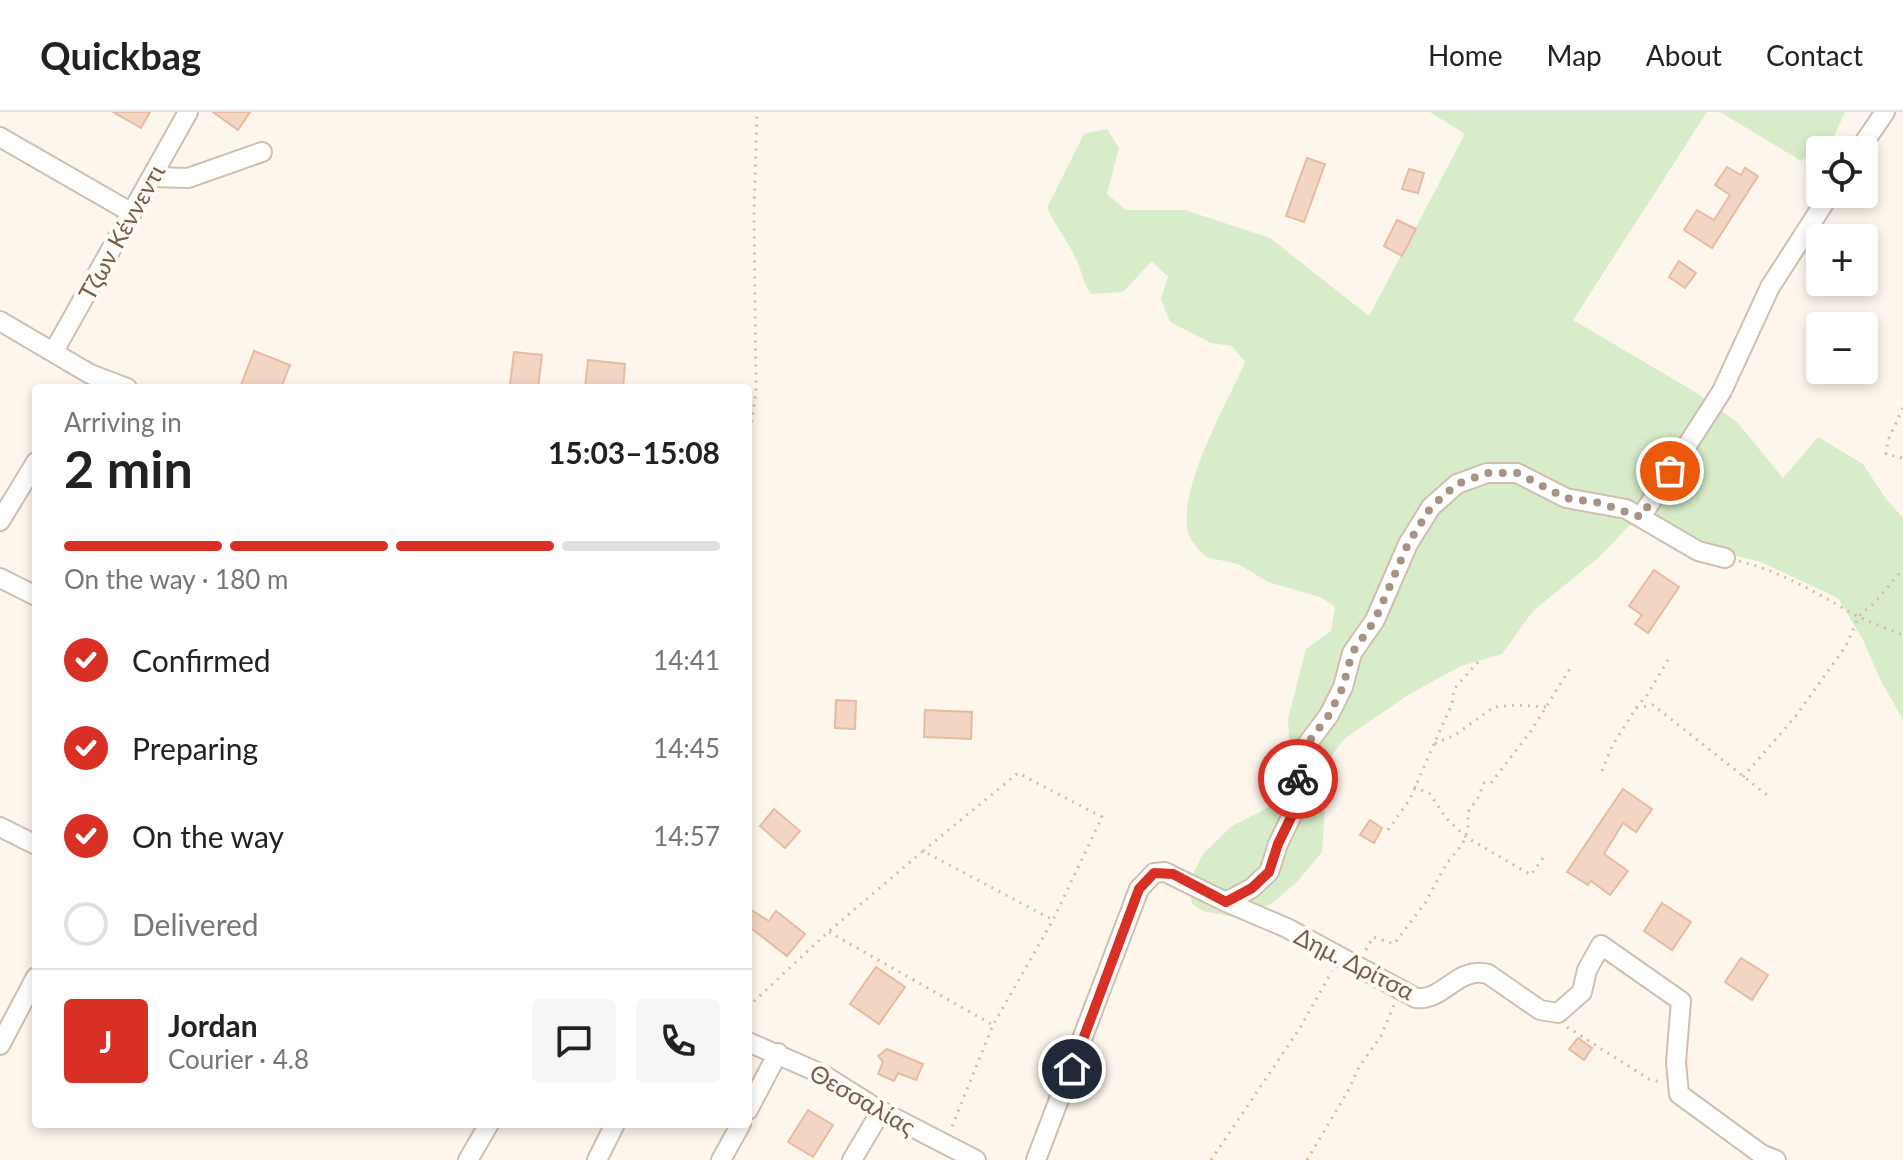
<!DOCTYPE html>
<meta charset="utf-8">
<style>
body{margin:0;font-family:Lato,sans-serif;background:#f6f6f6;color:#222;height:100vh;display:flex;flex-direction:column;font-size:30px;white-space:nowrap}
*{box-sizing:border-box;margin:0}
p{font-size:26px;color:#767676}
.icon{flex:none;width:44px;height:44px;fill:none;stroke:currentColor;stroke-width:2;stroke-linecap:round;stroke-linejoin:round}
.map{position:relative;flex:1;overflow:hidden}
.panel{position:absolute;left:32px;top:272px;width:720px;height:744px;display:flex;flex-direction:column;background:#fff;border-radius:8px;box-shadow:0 4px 12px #0003}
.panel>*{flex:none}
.controls{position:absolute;left:1806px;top:24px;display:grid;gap:16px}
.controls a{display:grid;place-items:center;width:72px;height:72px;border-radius:8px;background:#fff;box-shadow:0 4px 12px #0003;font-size:40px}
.pin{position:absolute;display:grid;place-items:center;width:68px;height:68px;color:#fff;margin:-34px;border:4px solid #fff;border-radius:50%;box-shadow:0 2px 8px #0007}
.courier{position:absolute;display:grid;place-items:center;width:80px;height:80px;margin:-40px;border:6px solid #d93025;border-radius:50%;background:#fff;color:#222;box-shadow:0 2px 10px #0007}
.summary em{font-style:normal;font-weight:700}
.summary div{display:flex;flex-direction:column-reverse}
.summary{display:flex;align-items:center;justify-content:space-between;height:136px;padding:0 32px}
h1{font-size:52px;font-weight:700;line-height:60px}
.bar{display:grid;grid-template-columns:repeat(4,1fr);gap:12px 8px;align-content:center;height:96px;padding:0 32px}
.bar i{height:10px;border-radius:6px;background:#e0e0e0}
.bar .current{background:#d93025}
.bar p{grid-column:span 4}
.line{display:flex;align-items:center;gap:20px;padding:0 32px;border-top:2px solid #e0e0e0}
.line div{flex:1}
.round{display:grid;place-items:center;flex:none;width:84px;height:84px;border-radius:8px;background:#f6f6f6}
ol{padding:0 32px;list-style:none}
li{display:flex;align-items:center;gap:24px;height:88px}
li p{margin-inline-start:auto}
li .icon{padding:8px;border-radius:50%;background:#d93025;color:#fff;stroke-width:4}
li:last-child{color:#767676}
li i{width:44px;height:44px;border:4px solid #e0e0e0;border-radius:50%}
header{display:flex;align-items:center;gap:48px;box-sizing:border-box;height:112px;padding:0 40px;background:#fff;border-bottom:2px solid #e0e0e0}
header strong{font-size:38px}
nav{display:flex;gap:44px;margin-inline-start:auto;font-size:28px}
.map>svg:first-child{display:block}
</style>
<header>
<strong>Quickbag</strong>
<nav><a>Home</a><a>Map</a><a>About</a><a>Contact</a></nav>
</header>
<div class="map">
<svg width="1903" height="1048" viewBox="0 0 1903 1048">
<rect width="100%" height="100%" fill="#fdf6ec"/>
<!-- green -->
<g fill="#d8ecc9">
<path d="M1430,0H1707L1573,208L1697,281L1737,310L1783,366L1818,325L1863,352L1886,387L1903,406V608L1881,569L1863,528L1838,486L1761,450L1700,435L1653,406L1629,414L1598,446L1533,499L1502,542L1461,554L1408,583L1344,627L1315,666L1325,695L1322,740L1297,770L1271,792L1233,805L1203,799L1192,792L1188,771L1203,742L1232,714L1285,687L1291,658L1288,607L1306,537L1331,519L1335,494L1320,485L1268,470L1238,452L1206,445C1200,438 1190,429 1188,420C1178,374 1227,292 1245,250L1232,234L1211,231L1170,210L1161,187L1168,165L1152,149L1123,180L1091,182C1083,171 1082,159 1076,147C1068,129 1055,113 1047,96L1084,22L1107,17L1119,36L1107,82L1126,98H1185L1270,126L1369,204L1465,22Z"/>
<polygon points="1720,0 1845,0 1830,33 1801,49"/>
</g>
<!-- building -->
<g fill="#f3d5c3" stroke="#e6bba3" stroke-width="2">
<polygon points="113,0 150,0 141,16"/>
<polygon points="213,0 250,0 238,18"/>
<polygon points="1307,46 1325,52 1304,110 1286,104"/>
<polygon points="1727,55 1741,63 1745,56 1758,64 1712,136 1684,118 1697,98 1714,108 1730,83 1715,73"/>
<polygon points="1409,57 1424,61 1418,81 1402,77"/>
<polygon points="1397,108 1416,117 1402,144 1384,134"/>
<polygon points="1679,149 1696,161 1685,176 1669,165"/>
<polygon points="254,239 290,253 281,276 240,276"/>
<polygon points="514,240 542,243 538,276 510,273"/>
<polygon points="588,248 625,252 623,276 585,276"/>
<polygon points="1654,458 1679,475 1648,521 1635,512 1642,503 1629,494"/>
<polygon points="836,588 856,589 855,617 835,616"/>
<polygon points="925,598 972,600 971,627 924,625"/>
<polygon points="1623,677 1652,697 1636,720 1623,711 1604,742 1628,759 1610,783 1591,769 1588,773 1567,760"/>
<polygon points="774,697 800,719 785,736 760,714"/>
<polygon points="1370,708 1382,716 1374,731 1360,723"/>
<polygon points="1662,791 1691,810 1672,838 1644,819"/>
<polygon points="748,796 769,809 776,799 805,822 787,844 748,814"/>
<polygon points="1741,846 1768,863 1752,888 1725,870"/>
<polygon points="876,855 905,875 879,912 850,892"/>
<polygon points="1578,926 1592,936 1584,948 1569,937"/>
<polygon points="887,937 923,952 916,968 898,961 894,969 878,962 883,950 878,944"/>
<polygon points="808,998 833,1013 813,1045 788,1030"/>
</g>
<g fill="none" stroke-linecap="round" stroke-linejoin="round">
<!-- minor casing -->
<g stroke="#d1beb0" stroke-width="22">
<g id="minor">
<polyline points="0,25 132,101"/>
<polyline points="1859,38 1885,0"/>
<polyline points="152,65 188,66 262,40"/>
<polyline points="0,209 90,262 127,276"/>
<polyline points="54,239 188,0"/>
<polyline points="1641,405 1722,279 1770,175 1830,82"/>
<polyline points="0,409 36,350"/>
<polyline points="0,466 36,484"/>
<polyline points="0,715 36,733"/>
<path d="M1226,790L1287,816L1416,886C1444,889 1457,854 1488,862L1540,898L1558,901L1582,880L1587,858L1601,833L1681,889L1676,950L1679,982L1761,1042L1776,1048"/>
<polyline points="748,930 822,962 881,999 976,1048"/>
<polyline points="0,933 36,865"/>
<polyline points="748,998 778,941"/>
<polyline points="468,1048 489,1012"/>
<polyline points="597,1048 615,1012"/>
<polyline points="721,1048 741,1012"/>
<polyline points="852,1048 881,999"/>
<polyline points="1036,1048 1139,777 1154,761 1165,760 1226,790 1252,776 1269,760 1278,732 1297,693 1299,648 1308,631 1329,603 1343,575 1352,541 1375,508 1408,432 1431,395 1457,372 1487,361 1517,361 1566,386 1626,397 1698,439 1725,446"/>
</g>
</g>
<!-- path -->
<g stroke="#d9b8a5" stroke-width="3" stroke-dasharray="2 6" stroke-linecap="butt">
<polyline points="1903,296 1888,328 1886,342 1903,346"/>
<polyline points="748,334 756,280 754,100 757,0"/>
<path d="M1739,449C1783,460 1818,482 1857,504C1872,511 1888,517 1903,523"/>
<polyline points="1478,550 1454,577 1452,592 1434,632 1455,623 1494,595 1516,593 1546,595"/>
<polyline points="1636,596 1647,583 1668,548"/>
<polyline points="1602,659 1612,634 1636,596 1653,593 1767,683"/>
<polyline points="1743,665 1795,605 1846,534 1859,504 1875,490 1903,457"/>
<polyline points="1414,675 1430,682 1446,706 1466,725 1531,763 1543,746"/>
<polyline points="1388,718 1410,687 1434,632"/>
<polyline points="923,739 1018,661 1102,705 1053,808 993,913 951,1017"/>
<polyline points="829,820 993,913"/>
<polyline points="1366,838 1373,825 1394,832 1425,791 1447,751 1462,733 1468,718 1468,700 1478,686 1484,671 1491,671 1531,619 1571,555"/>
<polyline points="748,895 828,820 923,739 1053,808"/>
<polyline points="1567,915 1649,967 1660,970"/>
<polyline points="1211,1048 1300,916 1332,859"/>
<polyline points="1307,1048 1348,979 1359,955 1381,924 1394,893"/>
</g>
<!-- minor -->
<use href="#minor" stroke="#fff" stroke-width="18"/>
</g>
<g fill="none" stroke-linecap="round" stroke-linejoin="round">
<!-- done -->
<polyline stroke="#a89285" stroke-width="8" stroke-dasharray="0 14.4" points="1298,667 1299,648 1308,631 1329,603 1343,575 1352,541 1375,508 1408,432 1431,395 1457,372 1487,361 1517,361 1566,386 1600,391 1641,405 1670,359"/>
<!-- route -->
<polyline stroke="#d93025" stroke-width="10" points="1072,957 1139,777 1154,761 1173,762 1226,790 1252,776 1269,760 1278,732 1297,693 1298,667"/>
</g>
<g text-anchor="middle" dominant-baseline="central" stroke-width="8" stroke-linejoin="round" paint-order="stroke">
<!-- street labels -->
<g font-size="24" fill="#7a5c4d" stroke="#fffaf3">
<text transform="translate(121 120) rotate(-61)">Τζων Κέννεντι</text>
<text transform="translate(1355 851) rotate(27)">Δημ. Δρίτσα</text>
<text transform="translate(863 987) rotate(30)">Θεσσαλίας</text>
</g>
</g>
</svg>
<div class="controls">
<a><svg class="icon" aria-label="locate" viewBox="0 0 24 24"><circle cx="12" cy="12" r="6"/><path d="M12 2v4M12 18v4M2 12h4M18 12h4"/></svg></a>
<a>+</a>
<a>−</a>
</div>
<div class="pin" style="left:1670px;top:359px;background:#ea580c"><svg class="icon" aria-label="bag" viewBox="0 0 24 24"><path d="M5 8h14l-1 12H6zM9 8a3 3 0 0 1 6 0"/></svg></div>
<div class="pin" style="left:1072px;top:957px;background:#1f2937"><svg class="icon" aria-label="home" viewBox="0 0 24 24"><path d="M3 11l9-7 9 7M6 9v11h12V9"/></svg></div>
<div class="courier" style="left:1298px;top:667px"><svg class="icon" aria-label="bike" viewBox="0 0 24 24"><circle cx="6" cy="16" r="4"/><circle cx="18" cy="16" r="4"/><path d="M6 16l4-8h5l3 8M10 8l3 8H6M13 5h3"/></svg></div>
<section class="panel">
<div class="summary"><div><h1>2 min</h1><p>Arriving in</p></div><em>15:03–15:08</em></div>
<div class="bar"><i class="current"></i><i class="current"></i><i class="current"></i><i></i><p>On the way · 180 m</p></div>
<ol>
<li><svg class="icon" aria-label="check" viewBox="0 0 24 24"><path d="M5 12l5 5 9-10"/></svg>Confirmed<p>14:41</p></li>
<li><svg class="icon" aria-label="check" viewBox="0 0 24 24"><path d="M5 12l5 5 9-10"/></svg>Preparing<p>14:45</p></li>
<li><svg class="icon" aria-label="check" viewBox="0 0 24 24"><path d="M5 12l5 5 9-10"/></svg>On the way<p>14:57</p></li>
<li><i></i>Delivered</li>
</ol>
<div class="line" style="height:144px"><b class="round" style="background:#d93025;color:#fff">J</b><div><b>Jordan</b><p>Courier · 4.8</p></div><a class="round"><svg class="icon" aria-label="chat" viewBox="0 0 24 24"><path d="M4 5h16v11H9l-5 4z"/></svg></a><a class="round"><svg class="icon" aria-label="phone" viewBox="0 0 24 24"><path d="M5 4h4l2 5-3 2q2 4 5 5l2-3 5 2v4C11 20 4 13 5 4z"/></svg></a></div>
</section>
</div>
